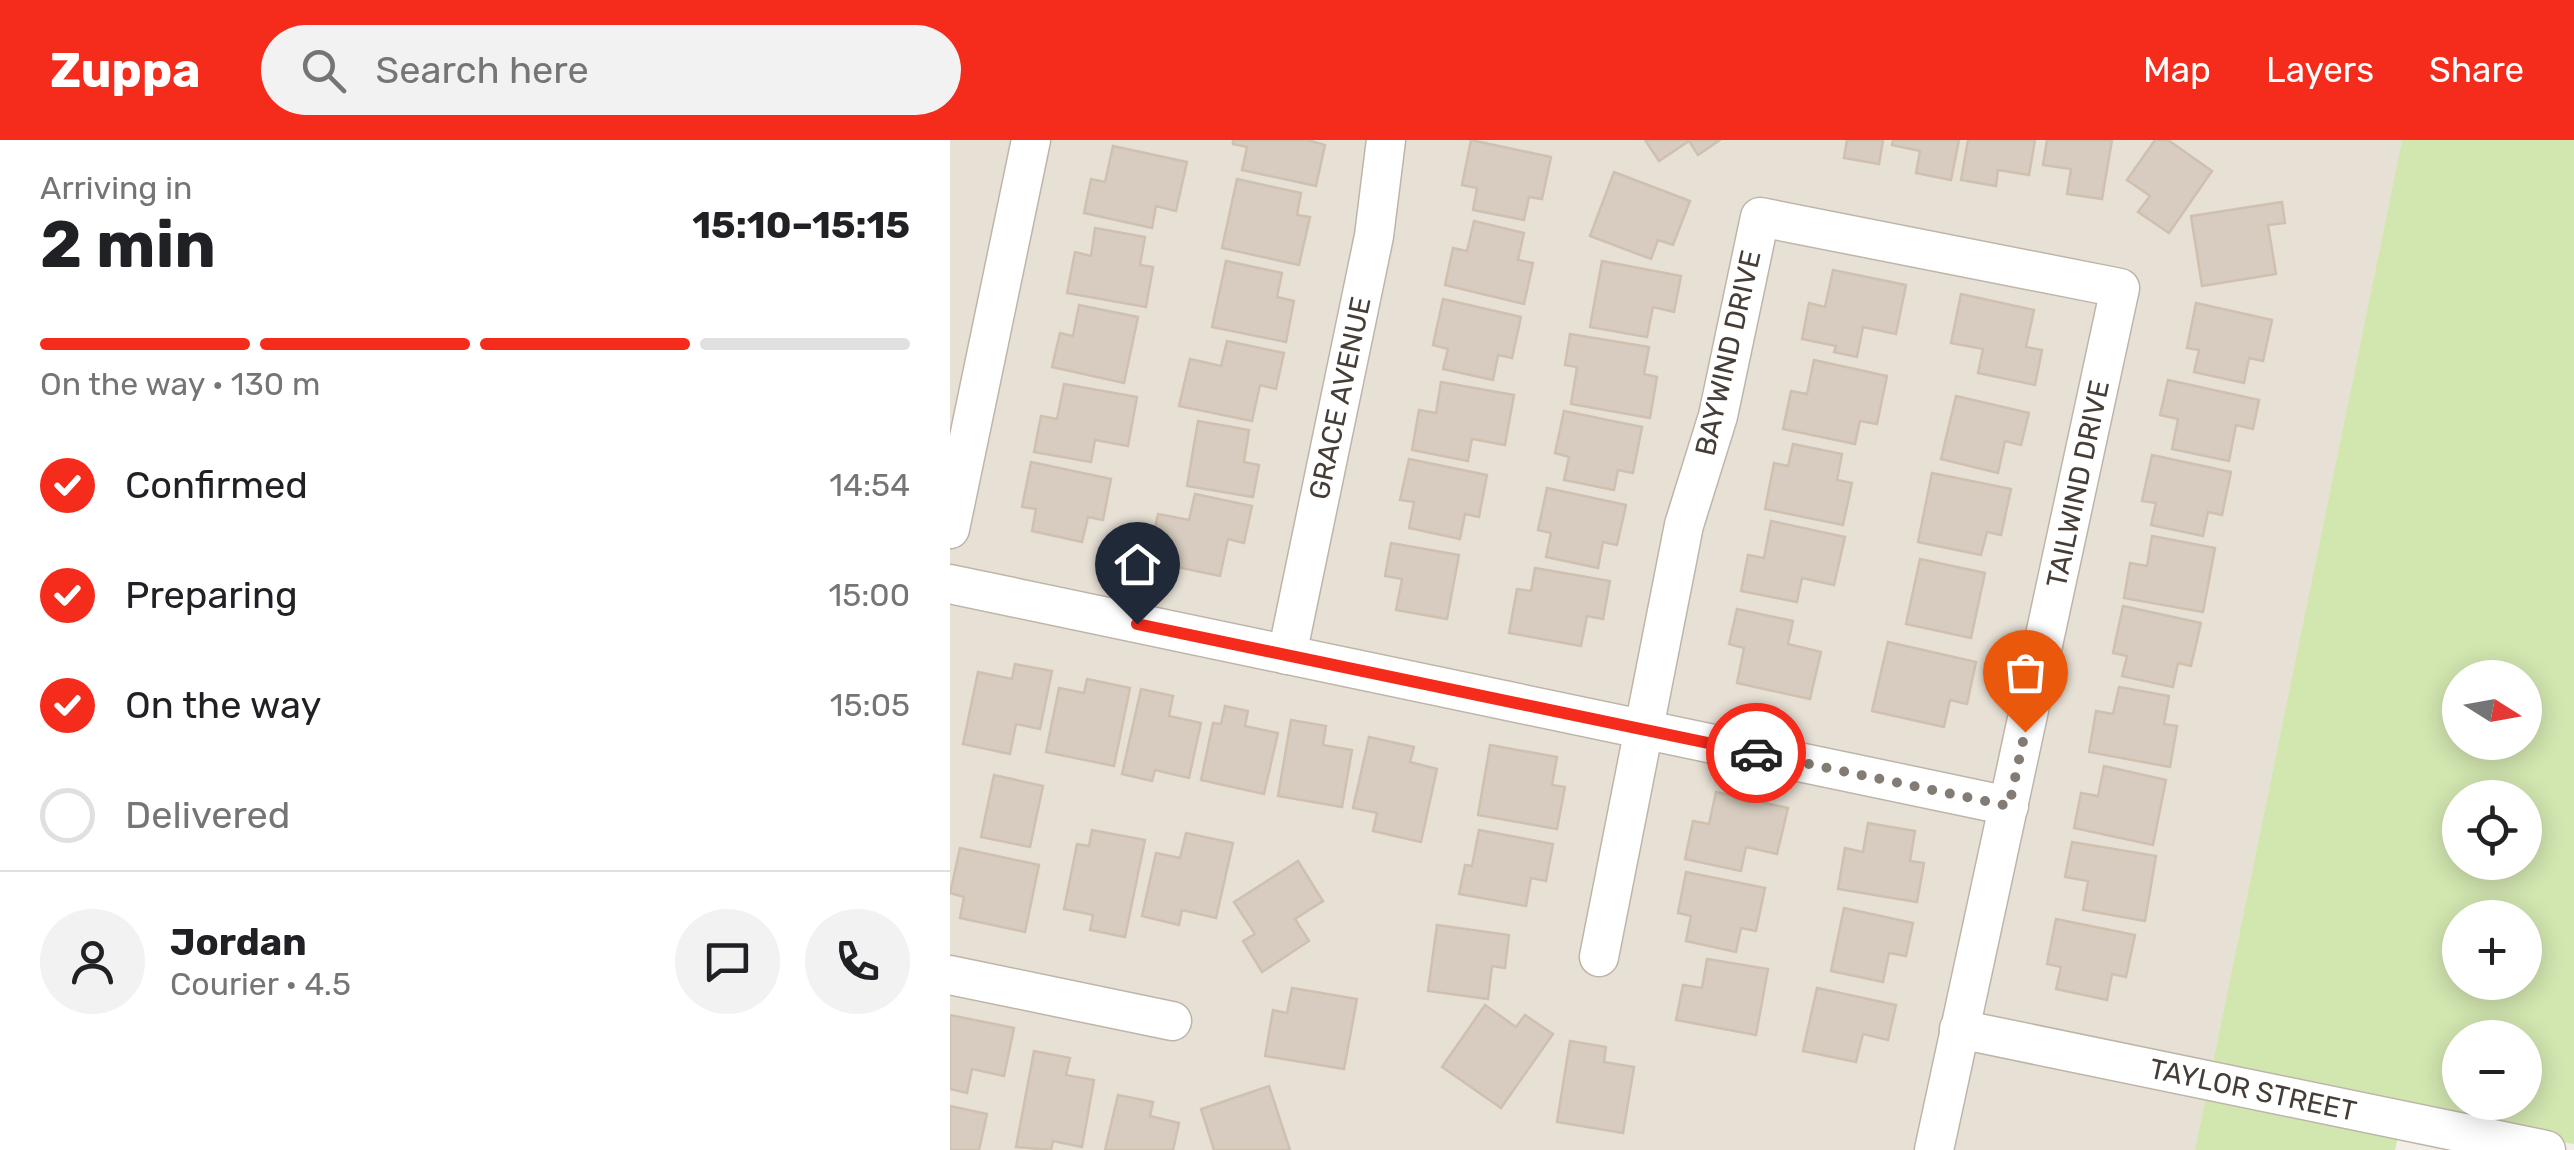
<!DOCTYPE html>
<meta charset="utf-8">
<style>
body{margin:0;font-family:Rubik,sans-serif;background:#f2f2f2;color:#202124;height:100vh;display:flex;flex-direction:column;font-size:38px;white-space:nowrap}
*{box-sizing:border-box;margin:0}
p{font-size:32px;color:#757577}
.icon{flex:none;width:55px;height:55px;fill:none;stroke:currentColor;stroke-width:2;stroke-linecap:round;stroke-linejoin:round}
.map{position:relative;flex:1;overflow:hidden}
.panel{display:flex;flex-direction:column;background:#fff;width:950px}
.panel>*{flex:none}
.needle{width:65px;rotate:101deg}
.fabs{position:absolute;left:1492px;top:520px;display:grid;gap:20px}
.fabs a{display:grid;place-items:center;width:100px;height:100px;border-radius:50%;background:#fff;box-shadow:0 5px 25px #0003;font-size:50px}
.pin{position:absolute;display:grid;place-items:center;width:85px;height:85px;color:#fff;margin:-102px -42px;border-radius:50% 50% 50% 0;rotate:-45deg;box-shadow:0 0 10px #0007}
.pin .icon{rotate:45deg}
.courier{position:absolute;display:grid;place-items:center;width:100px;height:100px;margin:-50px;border:8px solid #f52b1b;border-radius:50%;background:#fff;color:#222;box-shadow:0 2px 12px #0007}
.head em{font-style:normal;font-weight:700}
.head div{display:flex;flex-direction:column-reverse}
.head{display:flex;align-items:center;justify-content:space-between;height:170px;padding:0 40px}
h1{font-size:65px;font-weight:700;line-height:75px}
.bar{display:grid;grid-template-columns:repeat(4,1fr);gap:15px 10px;align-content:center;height:120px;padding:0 40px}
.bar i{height:12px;border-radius:8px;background:#e0e0e0}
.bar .active{background:#f52b1b}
.bar p{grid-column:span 4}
.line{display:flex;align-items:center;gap:25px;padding:0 40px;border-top:2px solid #e0e0e0}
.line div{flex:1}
.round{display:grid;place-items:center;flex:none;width:105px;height:105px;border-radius:52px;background:#f2f2f2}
ol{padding:0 40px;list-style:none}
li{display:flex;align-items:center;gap:30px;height:110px}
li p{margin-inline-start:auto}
li .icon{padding:10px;border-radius:50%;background:#f52b1b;color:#fff;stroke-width:4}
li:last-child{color:#757577}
li i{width:55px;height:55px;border:5px solid #e0e0e0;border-radius:50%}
header{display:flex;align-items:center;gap:60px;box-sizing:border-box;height:140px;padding:0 50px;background:#f52b1b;color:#fff}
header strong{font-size:48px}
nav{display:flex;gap:55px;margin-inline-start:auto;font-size:35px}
.search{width:700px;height:90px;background:#f2f2f2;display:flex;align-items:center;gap:25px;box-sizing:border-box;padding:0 35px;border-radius:55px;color:#757577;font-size:38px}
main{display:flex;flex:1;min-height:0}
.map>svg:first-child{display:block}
</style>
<header>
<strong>Zuppa</strong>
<div class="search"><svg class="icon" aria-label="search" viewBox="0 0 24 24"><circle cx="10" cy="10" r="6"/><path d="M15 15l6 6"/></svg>Search here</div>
<nav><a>Map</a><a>Layers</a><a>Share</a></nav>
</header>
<main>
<section class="panel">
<div class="head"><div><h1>2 min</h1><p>Arriving in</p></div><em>15:10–15:15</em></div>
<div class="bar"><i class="active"></i><i class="active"></i><i class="active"></i><i></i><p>On the way · 130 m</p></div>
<ol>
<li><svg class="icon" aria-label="check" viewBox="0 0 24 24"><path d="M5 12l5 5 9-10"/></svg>Confirmed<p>14:54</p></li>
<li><svg class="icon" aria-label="check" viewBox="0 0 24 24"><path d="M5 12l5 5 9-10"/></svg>Preparing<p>15:00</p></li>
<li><svg class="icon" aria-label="check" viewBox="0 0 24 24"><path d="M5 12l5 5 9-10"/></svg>On the way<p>15:05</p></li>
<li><i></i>Delivered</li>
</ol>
<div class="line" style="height:180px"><a class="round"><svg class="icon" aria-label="person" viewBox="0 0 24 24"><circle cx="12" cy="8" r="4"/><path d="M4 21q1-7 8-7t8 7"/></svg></a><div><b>Jordan</b><p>Courier · 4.5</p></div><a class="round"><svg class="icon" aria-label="chat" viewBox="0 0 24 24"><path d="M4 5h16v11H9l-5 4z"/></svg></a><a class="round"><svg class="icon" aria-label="phone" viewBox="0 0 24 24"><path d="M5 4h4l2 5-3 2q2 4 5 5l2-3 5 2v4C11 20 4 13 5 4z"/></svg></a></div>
</section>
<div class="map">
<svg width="1624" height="1010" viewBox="0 0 1624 1010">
<rect width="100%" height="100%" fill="#f3eee7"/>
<!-- residential -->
<polygon fill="#e7e0d5" points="0,0 1452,0 1245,1010 0,1010"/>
<!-- green -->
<path fill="#d2e6b0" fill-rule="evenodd" d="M1452,0H1624V1004L1452,978L1445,1010H1245ZM1510,538H1575V602H1510ZM1510,658H1575V722H1510ZM1510,778H1575V842H1510ZM1510,898H1575V962H1510Z"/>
<!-- building -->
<g fill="#d7ccbf" stroke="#cfc0b0" stroke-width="2.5">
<polygon points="283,0 358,0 375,5 366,46 292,30 297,7 283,4"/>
<polygon points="521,0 601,17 592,59 579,57 574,80 523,70 527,48 512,45"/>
<polygon points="695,0 770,0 748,15 739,1 709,21"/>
<polygon points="897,0 933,0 929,24 894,18"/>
<polygon points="943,0 1009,0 1001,40 966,33 970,11 942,5"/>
<polygon points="1018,0 1085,0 1079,35 1048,30 1046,46 1011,40"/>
<polygon points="1097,0 1162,0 1152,59 1117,54 1121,29 1093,25"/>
<polygon points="1205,0 1218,0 1262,31 1219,93 1188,72 1200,56 1177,40"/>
<polygon points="163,6 237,22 226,71 206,66 202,88 134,73 141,39 155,42"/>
<polygon points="664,32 740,61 723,105 708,100 701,119 640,96"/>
<polygon points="287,39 351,53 347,75 360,77 349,125 272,108"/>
<polygon points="1332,62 1335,83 1318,85 1326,134 1252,146 1241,76"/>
<polygon points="524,81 574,93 568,120 583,123 574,164 495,145 503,108 517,111"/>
<polygon points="145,88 195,97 190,125 203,127 196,167 117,153 125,112 141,116"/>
<polygon points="276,121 332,133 327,157 344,161 336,202 262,187"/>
<polygon points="652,121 731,136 724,172 703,167 697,197 640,187"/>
<polygon points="883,130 956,145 946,194 913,187 907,217 884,212 886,206 852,199 859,163 875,167"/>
<polygon points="1011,154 1084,170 1076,207 1092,210 1085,245 1028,233 1033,209 1001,203"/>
<polygon points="493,159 571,177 562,218 548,215 543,240 493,229 498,209 483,205"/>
<polygon points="1246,163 1322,180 1313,221 1299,218 1294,243 1244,232 1249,210 1237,208"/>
<polygon points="129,165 188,177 174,243 102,227 110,193 123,196"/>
<polygon points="620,194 699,207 694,234 707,237 700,278 621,264 627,227 615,225"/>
<polygon points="277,201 334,213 326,249 310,245 302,281 229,266 240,219 271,226"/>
<polygon points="864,220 937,236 927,284 910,281 905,304 833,289 841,251 857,254"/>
<polygon points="1218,240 1309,260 1303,289 1286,285 1279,321 1222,309 1228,279 1210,275"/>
<polygon points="491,242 564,255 555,305 522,299 518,321 462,310 469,270 486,273"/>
<polygon points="114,244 187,257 178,306 145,300 141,322 84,312 91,276 107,279"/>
<polygon points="1006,256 1079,273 1071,305 1055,301 1048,333 991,319"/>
<polygon points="614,271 692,287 683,333 668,330 664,350 614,340 619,317 605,313"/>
<polygon points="248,281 299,290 294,322 309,325 303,357 237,346"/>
<polygon points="843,304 892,314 887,340 902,343 893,385 815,369 824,323 838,326"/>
<polygon points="1202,315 1281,332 1272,375 1258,372 1253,396 1201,385 1206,363 1192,361"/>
<polygon points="459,319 537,335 529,377 515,374 510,399 459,388 464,362 450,360"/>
<polygon points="81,322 161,339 153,380 138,377 132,402 82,391 86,369 72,367"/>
<polygon points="982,333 1061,349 1051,395 1037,392 1031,415 968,402"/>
<polygon points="597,348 676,365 667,405 653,402 648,428 596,417 601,393 588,390"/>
<polygon points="245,354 302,366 294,403 278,399 270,436 198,421 208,374 239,380"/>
<polygon points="821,381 895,397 884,445 852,438 847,462 791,451 798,415 814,418"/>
<polygon points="1202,396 1265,408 1253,472 1174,458 1180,423 1197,426"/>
<polygon points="441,403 509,415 497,479 446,470 452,439 435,436"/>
<polygon points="970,419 1035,433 1021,498 956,484"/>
<polygon points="585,428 660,441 653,479 637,476 631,506 559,493 567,449 581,451"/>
<polygon points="1173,466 1251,483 1241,526 1228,523 1223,547 1172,536 1177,516 1163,513"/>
<polygon points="787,469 843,481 838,504 871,512 860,559 787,543 794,508 779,504"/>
<polygon points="938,502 1026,522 1017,564 1000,560 994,587 922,571"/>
<polygon points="65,524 102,531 90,589 66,584 60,614 13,604 28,532 62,539"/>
<polygon points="137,539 180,548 164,626 96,612 109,548 134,553"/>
<polygon points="1169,547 1219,556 1214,584 1227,586 1220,627 1139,612 1146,571 1163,574"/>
<polygon points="191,549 223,556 219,576 251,583 239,638 205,630 202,641 172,634"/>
<polygon points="275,566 298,571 295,586 328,593 314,654 251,640 263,583 271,584"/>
<polygon points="341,580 376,586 373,605 402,610 392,667 328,656"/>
<polygon points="419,597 464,607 460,622 487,629 471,702 423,691 427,673 403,668"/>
<polygon points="540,605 607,617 602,645 615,647 607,689 528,675"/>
<polygon points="1154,626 1216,640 1203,705 1124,688 1131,653 1148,656"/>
<polygon points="44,635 93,646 80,707 31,697"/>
<polygon points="766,652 838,668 827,714 796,707 791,731 735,719 743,681 759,684"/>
<polygon points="918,683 965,691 960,721 974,723 967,762 888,749 895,708 913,712"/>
<polygon points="142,690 195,700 175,797 140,790 143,775 114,769 127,704 139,706"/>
<polygon points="529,690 603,704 596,741 581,738 576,766 509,754 515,725 522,726"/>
<polygon points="236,693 283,703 266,778 232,770 229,785 192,776 206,713 230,718"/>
<polygon points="1122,702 1206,716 1195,781 1133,770 1138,741 1115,737"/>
<polygon points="10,708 89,725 75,792 10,778 14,757 0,753"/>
<polygon points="348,721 373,761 345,779 359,801 312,832 293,801 305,794 284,762"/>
<polygon points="736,732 815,748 806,791 791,788 786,812 736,801 741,776 728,773"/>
<polygon points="894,768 963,783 956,816 939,813 933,842 881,831"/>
<polygon points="1106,779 1185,795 1176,837 1162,834 1157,860 1106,849 1111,827 1097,824"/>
<polygon points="487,785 559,795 555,828 542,826 538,859 478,851"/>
<polygon points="757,819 818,829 806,895 726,880 733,845 752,848"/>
<polygon points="342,848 407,859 394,929 315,916 323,870 337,873"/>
<polygon points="867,848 946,865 938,900 913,894 906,922 853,911"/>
<polygon points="535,865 566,887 575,875 603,894 551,968 492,927"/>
<polygon points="0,875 64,888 54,936 22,929 17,953 0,949"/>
<polygon points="620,901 656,907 654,922 684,927 673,993 607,982"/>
<polygon points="84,911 120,918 116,935 144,940 132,1007 103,1001 101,1010 66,1007"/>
<polygon points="319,946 340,1010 264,1010 251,969"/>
<polygon points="168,955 203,962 200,976 229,983 223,1010 155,1010"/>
<polygon points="0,966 37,974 29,1010 0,1010"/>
</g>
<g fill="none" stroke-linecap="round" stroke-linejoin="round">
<!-- minor casing -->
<g stroke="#beb5a9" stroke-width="41">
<g id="minor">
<polyline points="0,389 81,0"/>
<polyline points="0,444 1059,666"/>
<polyline points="337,515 424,96 436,0"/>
<polyline points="649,817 734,385 768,276 810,77 1170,148 984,1010"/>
<polyline points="0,835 222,881"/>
<polyline points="1009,889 1596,1010"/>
</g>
</g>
<!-- minor -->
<use href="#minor" stroke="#fff" stroke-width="38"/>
</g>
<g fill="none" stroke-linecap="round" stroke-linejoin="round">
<!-- done -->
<polyline stroke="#837c74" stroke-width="10" stroke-dasharray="0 18" points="806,613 1059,666 1075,592"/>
<!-- route -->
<polyline stroke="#f52b1b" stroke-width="12" points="187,484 806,613"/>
</g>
<g text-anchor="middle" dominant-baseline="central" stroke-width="9" stroke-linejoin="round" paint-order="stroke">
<!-- street labels -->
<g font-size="28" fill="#463e36" stroke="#fff">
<text transform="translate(778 213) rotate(-77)">BAYWIND DRIVE</text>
<text transform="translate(390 258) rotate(-78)">GRACE AVENUE</text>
<text transform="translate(1128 344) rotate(-78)">TAILWIND DRIVE</text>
<text transform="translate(1303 950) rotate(12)">TAYLOR STREET</text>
</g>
</g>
</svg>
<div class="fabs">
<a><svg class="needle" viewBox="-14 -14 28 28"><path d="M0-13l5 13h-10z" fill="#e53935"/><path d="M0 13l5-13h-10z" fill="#757577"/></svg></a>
<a><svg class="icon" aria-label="locate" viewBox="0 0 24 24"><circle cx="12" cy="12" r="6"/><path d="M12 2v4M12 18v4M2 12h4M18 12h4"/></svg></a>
<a>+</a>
<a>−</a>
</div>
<div class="pin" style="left:1075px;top:592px;background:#ea580c"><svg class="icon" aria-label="bag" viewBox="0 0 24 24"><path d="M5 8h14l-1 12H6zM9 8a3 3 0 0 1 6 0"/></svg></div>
<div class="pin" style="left:187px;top:484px;background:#1f2937"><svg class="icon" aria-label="home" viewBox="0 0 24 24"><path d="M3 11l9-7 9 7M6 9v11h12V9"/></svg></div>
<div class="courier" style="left:806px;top:613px"><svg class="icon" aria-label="car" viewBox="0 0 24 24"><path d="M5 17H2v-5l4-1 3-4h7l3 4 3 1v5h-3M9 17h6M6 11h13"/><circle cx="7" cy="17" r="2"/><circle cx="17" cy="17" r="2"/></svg></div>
</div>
</main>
